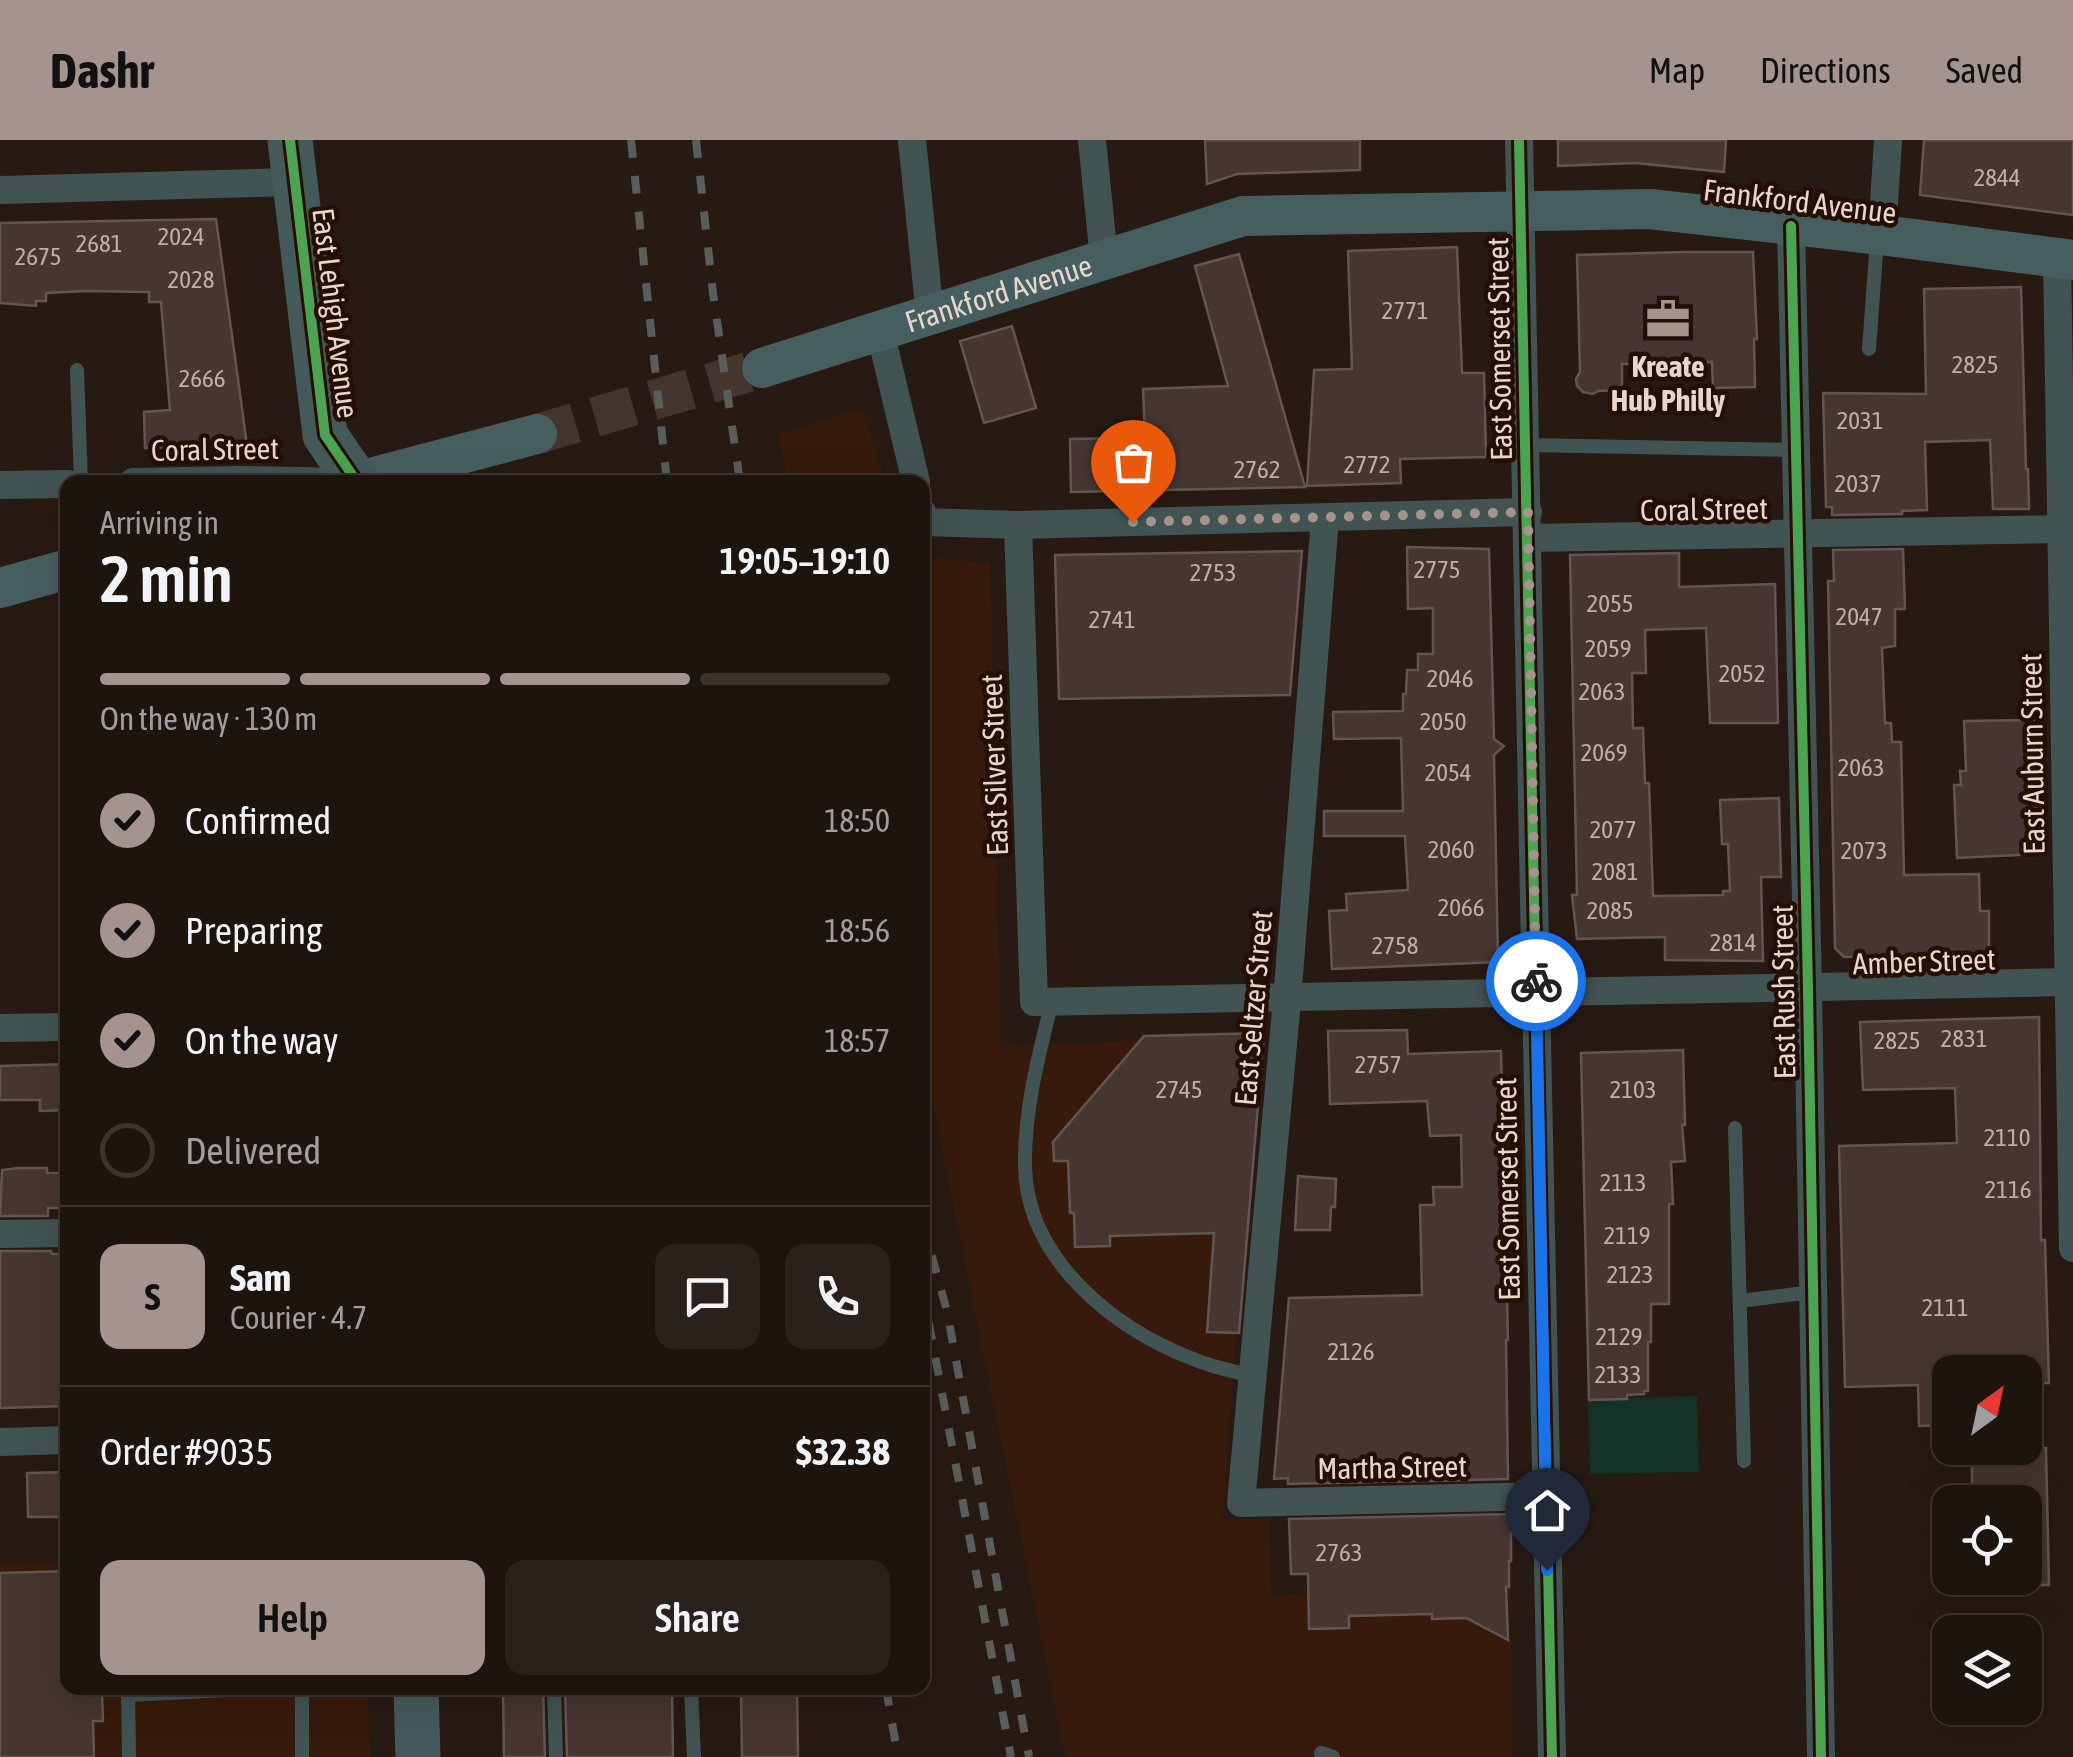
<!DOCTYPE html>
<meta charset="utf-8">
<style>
body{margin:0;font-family:"Asap Condensed",sans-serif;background:#2a211c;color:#f1f3f6;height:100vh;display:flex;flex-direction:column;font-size:38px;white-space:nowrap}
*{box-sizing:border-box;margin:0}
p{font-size:32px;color:#a09e9e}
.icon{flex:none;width:55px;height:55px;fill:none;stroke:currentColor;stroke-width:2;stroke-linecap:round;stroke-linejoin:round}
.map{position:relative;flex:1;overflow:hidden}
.sheet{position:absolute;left:60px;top:335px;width:870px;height:1220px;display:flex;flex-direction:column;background:#1d140e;border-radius:20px;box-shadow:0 10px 40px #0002,0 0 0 2px #3b332e}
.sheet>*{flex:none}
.needle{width:65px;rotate:33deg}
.fabs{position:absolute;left:1932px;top:1215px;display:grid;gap:20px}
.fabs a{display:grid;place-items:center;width:110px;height:110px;border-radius:20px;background:#1d140e;box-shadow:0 10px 40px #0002,0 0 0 2px #3b332e;font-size:50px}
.pin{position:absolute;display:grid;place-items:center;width:85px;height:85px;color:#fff;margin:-102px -42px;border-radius:50% 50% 50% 0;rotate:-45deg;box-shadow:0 0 10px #0007}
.pin .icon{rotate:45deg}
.courier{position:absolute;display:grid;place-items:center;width:100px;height:100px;margin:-50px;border:8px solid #1a73e8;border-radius:50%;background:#fff;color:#222;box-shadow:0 2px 12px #0007}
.head em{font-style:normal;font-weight:600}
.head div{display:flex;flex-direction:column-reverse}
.head{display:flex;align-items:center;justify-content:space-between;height:170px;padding:0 40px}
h1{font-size:65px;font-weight:600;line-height:75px}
.bar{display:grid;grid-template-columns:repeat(4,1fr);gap:15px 10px;align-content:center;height:120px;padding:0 40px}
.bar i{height:12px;border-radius:8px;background:#3b332e}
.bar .current{background:#a4948d}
.bar p{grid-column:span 4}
.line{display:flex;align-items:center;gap:25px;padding:0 40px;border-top:2px solid #3b332e}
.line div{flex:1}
.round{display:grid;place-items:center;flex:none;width:105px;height:105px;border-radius:20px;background:#2a211c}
ol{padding:0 40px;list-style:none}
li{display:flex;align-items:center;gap:30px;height:110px}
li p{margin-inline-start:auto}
li .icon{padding:10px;border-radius:50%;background:#a4948d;color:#111;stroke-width:4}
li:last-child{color:#a09e9e}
li i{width:55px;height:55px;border:5px solid #3b332e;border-radius:50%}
.action{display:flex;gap:20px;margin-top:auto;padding:20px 40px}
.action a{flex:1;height:115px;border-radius:20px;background:#a4948d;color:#111;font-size:40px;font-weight:600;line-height:115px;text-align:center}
.action a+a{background:#2a211c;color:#f1f3f6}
header{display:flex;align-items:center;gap:60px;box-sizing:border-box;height:140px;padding:0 50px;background:#a4948d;color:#111}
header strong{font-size:48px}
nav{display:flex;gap:55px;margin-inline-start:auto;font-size:35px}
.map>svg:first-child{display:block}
</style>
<header>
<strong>Dashr</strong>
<nav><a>Map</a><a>Directions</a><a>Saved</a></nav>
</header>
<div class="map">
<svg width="2073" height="1617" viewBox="0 0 2073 1617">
<rect width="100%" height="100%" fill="#271a13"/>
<!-- built -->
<g fill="#371a0b">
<polygon points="862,269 886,342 788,342 777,294"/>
<polygon points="922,417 990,423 1001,907 1257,894 1223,1379 1270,1379 1271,1455 1510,1449 1513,1617 1065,1617 923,915"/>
<polygon points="67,1422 68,1548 368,1548 370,1617 0,1617 0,1424"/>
</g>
<!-- green -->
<polygon fill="#143225" points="1697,1256 1699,1332 1590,1334 1588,1259"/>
<!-- building -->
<g fill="#463530" stroke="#635652" stroke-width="2.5">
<polygon points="1205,0 1360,0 1360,30 1237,34 1207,44"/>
<polygon points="1558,0 1726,0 1724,32 1636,23 1558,26"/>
<polygon points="1924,0 2073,0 2073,75 1920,55"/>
<polygon points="216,79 247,305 242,305 242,309 234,309 228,317 218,306 145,308 144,272 170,270 161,162 149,162 149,152 86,151 46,153 46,161 36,161 36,166 0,163 0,83"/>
<polygon points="1457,107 1462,233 1484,233 1486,317 1400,319 1401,343 1307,346 1314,230 1352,229 1348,111"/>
<polygon points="1685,112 1753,112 1757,199 1754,199 1755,247 1713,248 1712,222 1622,224 1622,250 1598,251 1593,254 1583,252 1577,246 1576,239 1580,232 1577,115"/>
<polygon points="1239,114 1305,347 1071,352 1070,299 1145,298 1143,249 1228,246 1195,126"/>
<polygon points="2021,147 2026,329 2028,329 2029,369 1993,369 1990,300 1925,302 1927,370 1902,371 1902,374 1832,375 1832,367 1826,367 1823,253 1926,254 1924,149"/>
<polygon points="1012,186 1036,268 984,283 960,201"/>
<polygon points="1407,407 1489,409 1494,599 1504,606 1494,615 1498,822 1332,829 1329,771 1347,770 1346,754 1408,750 1405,696 1324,696 1324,671 1403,671 1401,598 1334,599 1333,572 1403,571 1403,554 1406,554 1407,530 1418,530 1418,514 1433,514 1433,468 1408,469"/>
<polygon points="1903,409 1905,469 1895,469 1895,506 1882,508 1885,583 1891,583 1892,602 1901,602 1904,735 1979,734 1980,771 1989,771 1989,813 1844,817 1835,808 1828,441 1834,441 1833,410"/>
<polygon points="1302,411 1290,555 1059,559 1055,415"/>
<polygon points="1679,413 1679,447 1775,444 1778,583 1710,583 1706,488 1645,490 1646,533 1632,533 1633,588 1643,588 1645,643 1649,643 1653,756 1723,755 1723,751 1730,751 1728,704 1722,704 1720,660 1779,658 1781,737 1761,737 1763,821 1665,820 1665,797 1577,799 1572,755 1577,755 1570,415"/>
<polygon points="2034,580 2039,714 1957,718 1954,645 1961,645 1960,631 1966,631 1964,581"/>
<polygon points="2039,877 2041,1100 2045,1100 2049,1243 2025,1244 2025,1232 1950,1232 1950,1285 1919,1286 1918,1245 1845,1247 1839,1006 1957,1003 1955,948 1863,950 1860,882"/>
<polygon points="1407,890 1408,914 1501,911 1508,1200 1506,1200 1508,1339 1288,1344 1288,1338 1274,1339 1289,1158 1422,1155 1420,1065 1434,1065 1433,1047 1462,1047 1461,995 1430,996 1427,961 1330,964 1328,891"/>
<polygon points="1264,893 1239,1193 1207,1192 1214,1093 1110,1096 1110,1106 1075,1107 1074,1073 1070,1073 1068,1021 1054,1021 1053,1002 1144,896"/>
<polygon points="1683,910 1685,985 1682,985 1685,1021 1671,1022 1673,1064 1669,1064 1669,1164 1651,1164 1651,1202 1648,1202 1648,1251 1644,1251 1644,1254 1627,1255 1627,1259 1589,1260 1581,913"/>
<polygon points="68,924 68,970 40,971 40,960 0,960 0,926"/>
<polygon points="18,1028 47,1028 47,1033 68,1033 68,1068 48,1068 48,1076 0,1076 2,1030"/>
<polygon points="1298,1036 1336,1039 1335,1067 1331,1067 1330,1090 1295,1090"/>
<polygon points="0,1111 51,1111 52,1114 62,1114 61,1135 68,1136 68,1266 0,1268"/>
<polygon points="1972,1308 2046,1308 2049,1445 2025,1445 2025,1362 1972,1362"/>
<polygon points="68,1332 68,1377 28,1377 27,1333"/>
<polygon points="1511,1374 1511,1421 1509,1421 1509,1447 1506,1447 1508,1500 1466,1478 1432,1479 1432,1474 1349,1476 1349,1488 1309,1489 1308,1434 1291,1434 1289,1379"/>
<polygon points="68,1431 68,1548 102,1548 103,1581 93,1581 94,1617 0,1617 0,1433"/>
<polygon points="503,1548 543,1548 545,1617 504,1617"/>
<polygon points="565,1548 672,1548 673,1617 567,1617"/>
<polygon points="741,1548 797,1548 798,1617 742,1617"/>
</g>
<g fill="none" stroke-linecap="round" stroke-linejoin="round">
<!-- secondary-tunnel -->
<polyline stroke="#44362f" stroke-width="40" stroke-dasharray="40 20" stroke-linecap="butt" points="537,294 762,228"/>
<!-- service -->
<g stroke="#425354" stroke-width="14">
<polyline points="1869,209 1877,100"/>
<polyline points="77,230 81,342"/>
<polyline points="1526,305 1796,310"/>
<path d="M1052,862C1038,917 1024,971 1025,1028C1028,1120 1113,1188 1193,1219C1212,1227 1233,1231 1252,1236"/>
<polyline points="1735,988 1744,1321"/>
<polyline points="1740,1161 1812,1152"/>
<polyline points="128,1548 129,1617"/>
<polyline points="302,1548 302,1617"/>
<polyline points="375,1548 410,1548"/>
<polyline points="554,1548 556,1617"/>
<polyline points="691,1548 694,1617"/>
<polyline points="128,1555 265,1548"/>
<polyline points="1321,1613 1333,1617"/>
</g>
<!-- minor -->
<g stroke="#425354" stroke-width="28">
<polyline points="912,0 930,175"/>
<polyline points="1092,0 1104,119"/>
<path d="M1519,0C1532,539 1537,1078 1552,1617"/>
<polyline points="0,50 294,42"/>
<polyline points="1791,86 1808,849 1821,1617"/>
<polyline points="1882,95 1888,0"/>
<polyline points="2057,118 2073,1108"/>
<polyline points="880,191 916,342"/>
<polyline points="133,342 239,340 356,342"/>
<polyline points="0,345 68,344"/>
<polyline points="922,372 925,382 1018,385 1528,372"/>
<polyline points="1325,378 1287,860 1241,1363 1545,1356"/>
<path d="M1018,385L1034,862C1381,858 1727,850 2073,842"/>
<polyline points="1528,398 2061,389"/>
<polyline points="0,888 68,887"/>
<polyline points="0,1094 68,1093"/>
<polyline points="0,1302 68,1300"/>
</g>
<!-- secondary -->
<g stroke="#475e60" stroke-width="40">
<path id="s1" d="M762,228L1243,76L1650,69L1882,95L2073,120"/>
<polyline points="355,342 537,294"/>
<polyline points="0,448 68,429"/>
</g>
<!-- primary -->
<g stroke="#445a5a" stroke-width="45">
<polyline points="290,0 325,295 357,342"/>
<polyline points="416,1548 418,1617"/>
</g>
<!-- rail -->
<g stroke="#595d5b" stroke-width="8" stroke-dasharray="18 18" stroke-linecap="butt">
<polyline points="631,0 667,342"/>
<polyline points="696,0 713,153 740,342"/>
<polyline points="922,1081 947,1171 1029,1617"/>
<polyline points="922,1147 1011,1617"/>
<polyline points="886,1548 898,1617"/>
</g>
<!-- cycleway casing -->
<g stroke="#250e03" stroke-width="16">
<g id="cycleway">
<polyline points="290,0 325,295 357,342"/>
<path d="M1519,0C1532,539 1537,1078 1552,1617"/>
<polyline points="1791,86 1808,849 1821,1617"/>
</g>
</g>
<!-- cycleway -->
<use href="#cycleway" stroke="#4ca352" stroke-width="10"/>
</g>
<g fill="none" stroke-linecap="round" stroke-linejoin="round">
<!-- done -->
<polyline stroke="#a4948d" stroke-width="10" stroke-dasharray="0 18" points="1133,382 1528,372 1536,841"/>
<!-- route -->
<polyline stroke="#1a73e8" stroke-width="12" points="1536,841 1547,1430"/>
</g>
<!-- icons -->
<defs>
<g id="office-bare" transform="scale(3.45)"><path d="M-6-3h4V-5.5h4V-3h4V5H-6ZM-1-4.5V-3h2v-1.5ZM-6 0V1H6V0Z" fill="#a4948d" stroke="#250e03" stroke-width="2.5" paint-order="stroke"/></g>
</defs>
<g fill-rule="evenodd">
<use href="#office-bare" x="1668" y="179"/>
</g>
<g text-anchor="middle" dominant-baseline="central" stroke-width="9" stroke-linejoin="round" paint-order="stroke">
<!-- number labels -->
<g font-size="25" fill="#bfaea6">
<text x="1997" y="37">2844</text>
<text x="181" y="96">2024</text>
<text x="99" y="103">2681</text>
<text x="38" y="116">2675</text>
<text x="191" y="139">2028</text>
<text x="1405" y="170">2771</text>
<text x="1975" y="224">2825</text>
<text x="202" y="238">2666</text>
<text x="1860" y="280">2031</text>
<text x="1367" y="324">2772</text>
<text x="1257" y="329">2762</text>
<text x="1858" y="343">2037</text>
<text x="1437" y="429">2775</text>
<text x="1213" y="432">2753</text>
<text x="1610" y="463">2055</text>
<text x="1859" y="476">2047</text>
<text x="1112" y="479">2741</text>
<text x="1608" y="508">2059</text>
<text x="1742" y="533">2052</text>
<text x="1450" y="538">2046</text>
<text x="1602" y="551">2063</text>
<text x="1443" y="581">2050</text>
<text x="1604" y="612">2069</text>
<text x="1861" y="627">2063</text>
<text x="1448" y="632">2054</text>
<text x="1613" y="689">2077</text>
<text x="1451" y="709">2060</text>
<text x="1864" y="710">2073</text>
<text x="1615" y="731">2081</text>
<text x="1461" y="767">2066</text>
<text x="1610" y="770">2085</text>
<text x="1733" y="802">2814</text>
<text x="1395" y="805">2758</text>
<text x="1964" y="898">2831</text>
<text x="1897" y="900">2825</text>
<text x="1378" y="924">2757</text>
<text x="1179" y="949">2745</text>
<text x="1633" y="949">2103</text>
<text x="2007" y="997">2110</text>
<text x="1623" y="1042">2113</text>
<text x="2008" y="1049">2116</text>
<text x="1627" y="1095">2119</text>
<text x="1630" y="1134">2123</text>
<text x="1945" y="1167">2111</text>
<text x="1619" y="1196">2129</text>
<text x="1351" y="1211">2126</text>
<text x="1618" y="1234">2133</text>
<text x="1339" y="1412">2763</text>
</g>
<!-- street labels -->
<g font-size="30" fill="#e7d6ce" stroke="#250e03">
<text transform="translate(1800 61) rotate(7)">Frankford Avenue</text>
<text stroke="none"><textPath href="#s1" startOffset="248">Frankford Avenue</textPath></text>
<text transform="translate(336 173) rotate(83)">East Lehigh Avenue</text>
<text transform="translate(1499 209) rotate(-91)">East Somerset Street</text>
<text transform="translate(215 309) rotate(-1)">Coral Street</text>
<text transform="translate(1704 369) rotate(-1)">Coral Street</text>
<text transform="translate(2032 614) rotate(-91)">East Auburn Street</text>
<text transform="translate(994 625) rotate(-92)">East Silver Street</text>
<text transform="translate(1924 821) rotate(-2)">Amber Street</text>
<text transform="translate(1783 852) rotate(-91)">East Rush Street</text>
<text transform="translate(1253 868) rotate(-85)">East Seltzer Street</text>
<text transform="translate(1507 1049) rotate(-91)">East Somerset Street</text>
<text transform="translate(1392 1327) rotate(-1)">Martha Street</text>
</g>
<!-- poi labels -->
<g font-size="30" font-weight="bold" fill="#e7d6ce" stroke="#250e03">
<text x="1668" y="226">Kreate<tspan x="1668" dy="34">Hub Philly</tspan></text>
</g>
</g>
</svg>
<div class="fabs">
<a><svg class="needle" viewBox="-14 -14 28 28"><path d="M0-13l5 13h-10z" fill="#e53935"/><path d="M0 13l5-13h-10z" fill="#a09e9e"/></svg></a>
<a><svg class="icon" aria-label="locate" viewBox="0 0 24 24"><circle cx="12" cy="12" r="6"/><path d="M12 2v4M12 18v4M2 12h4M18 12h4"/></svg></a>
<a><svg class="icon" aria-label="layers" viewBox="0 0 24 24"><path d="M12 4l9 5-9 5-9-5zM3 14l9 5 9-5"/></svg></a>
</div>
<div class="pin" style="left:1133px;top:382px;background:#ea580c"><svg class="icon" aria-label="bag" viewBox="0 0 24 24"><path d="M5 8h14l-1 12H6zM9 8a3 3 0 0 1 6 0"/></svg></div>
<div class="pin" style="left:1547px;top:1430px;background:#1f2937"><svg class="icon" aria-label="home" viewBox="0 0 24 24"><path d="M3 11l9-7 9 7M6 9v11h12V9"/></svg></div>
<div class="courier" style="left:1536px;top:841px"><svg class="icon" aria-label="bike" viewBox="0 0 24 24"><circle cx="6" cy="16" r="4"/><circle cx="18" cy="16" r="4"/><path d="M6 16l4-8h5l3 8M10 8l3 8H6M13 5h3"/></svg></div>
<section class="sheet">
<div class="head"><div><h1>2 min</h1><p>Arriving in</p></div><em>19:05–19:10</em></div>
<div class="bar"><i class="current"></i><i class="current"></i><i class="current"></i><i></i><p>On the way · 130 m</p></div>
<ol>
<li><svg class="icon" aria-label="check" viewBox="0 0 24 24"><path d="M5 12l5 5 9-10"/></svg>Confirmed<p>18:50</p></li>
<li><svg class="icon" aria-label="check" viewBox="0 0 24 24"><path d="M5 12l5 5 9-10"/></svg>Preparing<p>18:56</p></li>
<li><svg class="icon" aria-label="check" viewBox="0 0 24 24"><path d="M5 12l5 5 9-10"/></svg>On the way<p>18:57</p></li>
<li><i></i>Delivered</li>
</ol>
<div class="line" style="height:180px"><b class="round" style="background:#a4948d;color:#111">S</b><div><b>Sam</b><p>Courier · 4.7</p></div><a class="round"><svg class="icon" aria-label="chat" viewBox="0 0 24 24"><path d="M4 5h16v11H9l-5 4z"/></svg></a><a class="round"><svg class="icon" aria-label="phone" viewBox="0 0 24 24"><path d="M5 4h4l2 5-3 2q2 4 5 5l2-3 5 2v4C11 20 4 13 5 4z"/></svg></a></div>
<div class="line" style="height:130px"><div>Order #9035</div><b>$32.38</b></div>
<div class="action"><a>Help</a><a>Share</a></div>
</section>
</div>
